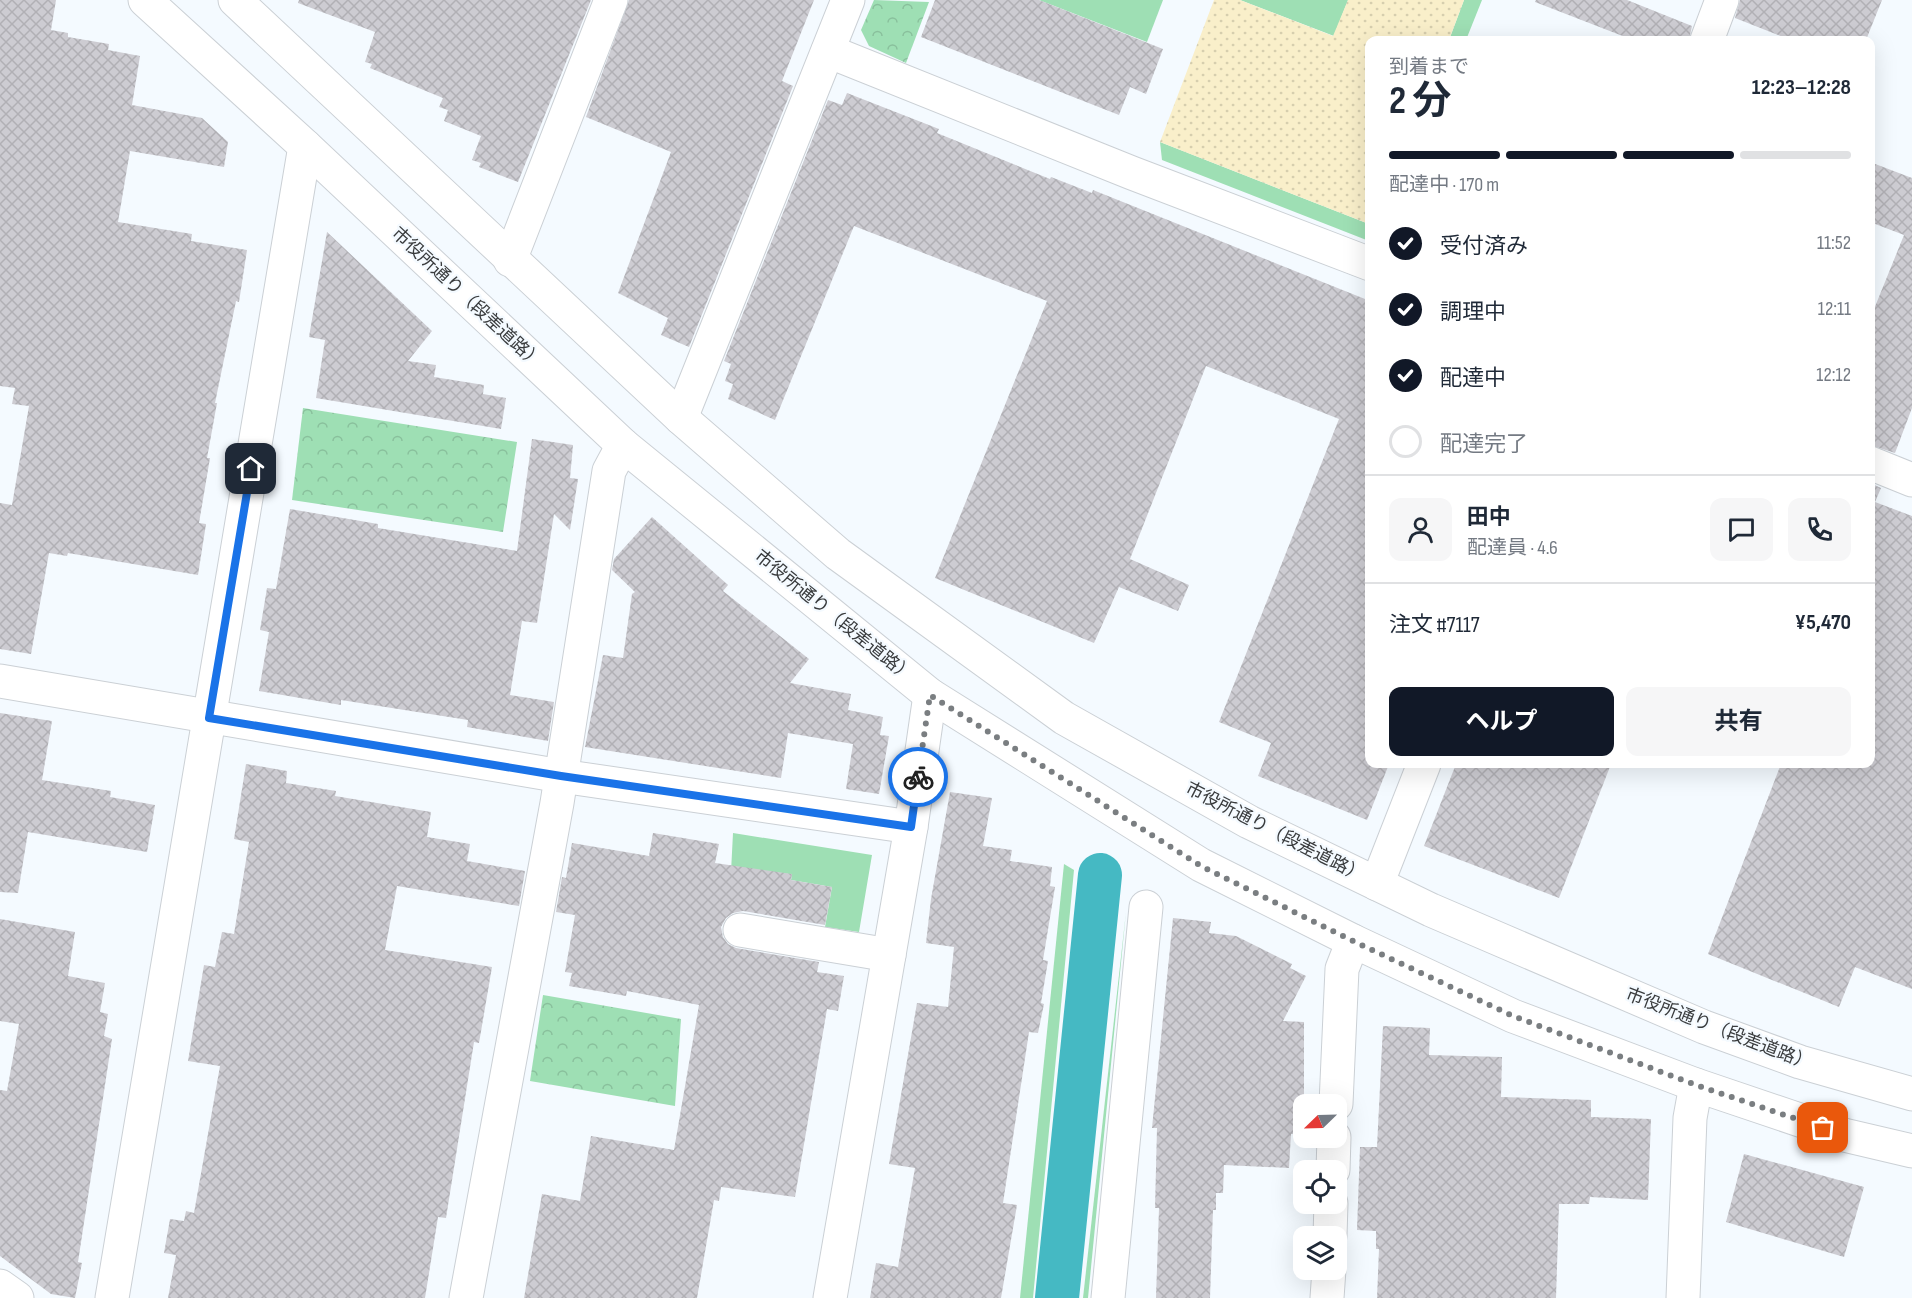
<!DOCTYPE html>
<html lang="ja">
<meta charset="utf-8">
<style>
body{margin:0;font-family:"Sofia Sans Condensed","Noto Sans JP",sans-serif;background:#f6f6f7;color:#1f2937;height:100vh;display:flex;flex-direction:column;font-size:22px;white-space:nowrap}
*{box-sizing:border-box;margin:0}
p{font-size:20px;color:#747a83}
.icon{flex:none;width:33px;height:33px;fill:none;stroke:currentColor;stroke-width:2;stroke-linecap:round;stroke-linejoin:round}
.map{position:relative;flex:1;overflow:hidden}
.panel{position:absolute;left:1365px;top:36px;width:510px;height:732px;display:flex;flex-direction:column;background:#fff;border-radius:12px;box-shadow:0 6px 24px #0002}
.panel>*{flex:none}
.needle{width:39px;rotate:247deg}
.controls{position:absolute;left:1293px;top:1094px;display:grid;gap:12px}
.controls a{display:grid;place-items:center;width:54px;height:54px;border-radius:12px;background:#fff;box-shadow:0 6px 24px #0002;font-size:30px}
.pin{position:absolute;display:grid;place-items:center;width:51px;height:51px;color:#fff;margin:-26px;border-radius:12px;box-shadow:0 3px 9px #0006}
.courier{position:absolute;display:grid;place-items:center;width:60px;height:60px;margin:-30px;border:4px solid #1a73e8;border-radius:50%;background:#fff;color:#222;box-shadow:0 2px 8px #0007}
.headline em{font-style:normal;font-weight:700}
.headline div{display:flex;flex-direction:column-reverse}
.headline{display:flex;align-items:center;justify-content:space-between;height:102px;padding:0 24px}
h1{font-size:39px;font-weight:700;line-height:45px}
.bar{display:grid;grid-template-columns:repeat(4,1fr);gap:9px 6px;align-content:center;height:72px;padding:0 24px}
.bar i{height:8px;border-radius:4px;background:#e0e1e3}
.bar .selected{background:#111827}
.bar p{grid-column:span 4}
.line{display:flex;align-items:center;gap:15px;padding:0 24px;border-top:2px solid #e0e1e3}
.line div{flex:1}
.round{display:grid;place-items:center;flex:none;width:63px;height:63px;border-radius:12px;background:#f6f6f7}
ol{padding:0 24px;list-style:none}
li{display:flex;align-items:center;gap:18px;height:66px}
li p{margin-inline-start:auto}
li .icon{padding:6px;border-radius:50%;background:#111827;color:#fff;stroke-width:4}
li:last-child{color:#747a83}
li i{width:33px;height:33px;border:3px solid #e0e1e3;border-radius:50%}
.cta{display:flex;gap:12px;margin-top:auto;padding:12px 24px}
.cta a{flex:1;height:69px;border-radius:12px;background:#111827;color:#fff;font-size:24px;font-weight:700;line-height:69px;text-align:center}
.cta a+a{background:#f6f6f7;color:#1f2937}
.map>svg:first-child{display:block}
</style>
<div class="map">
<svg width="1912" height="1298" viewBox="0 0 1912 1298">
<defs>
<pattern id="forest-crowns" width="20" height="18" patternUnits="userSpaceOnUse" patternTransform="scale(1.5)"><rect width="20" height="18" fill="#9edfb4"/><path d="M2 6a3 3 0 1 1 6 0M12 15a3 3 0 1 1 6 0" fill="none" stroke="#89c09c"/></pattern>
<pattern id="sand-dots" width="8" height="8" patternUnits="userSpaceOnUse" patternTransform="scale(1.5)"><rect width="8" height="8" fill="#f9efca"/><path d="M2 2h.1M6 6h.1" fill="none" stroke="#d6ceae" stroke-width="1.8" stroke-linecap="round"/></pattern>
<pattern id="building-cross-hatch" width="8" height="8" patternUnits="userSpaceOnUse" patternTransform="scale(1.5)"><rect width="8" height="8" fill="#cdccd2"/><path d="M0 0l8 8M0 8l8-8" fill="none" stroke="#b1b0b5"/></pattern>
</defs>
<rect width="100%" height="100%" fill="#f4faff"/>
<!-- green -->
<g fill="#9edfb4">
<polygon points="1039,0 1163,0 1147,42"/>
<polygon points="1240,0 1348,0 1334,36"/>
<polygon points="1464,0 1482,0 1466,40 1449,40"/>
<polygon points="1160,142 1369,224 1369,241 1162,160"/>
<polygon points="733,833 872,855 859,932 825,927 832,887 791,880 792,874 731,872"/>
<polygon points="1064,864 1074,870 1033,1298 1020,1298"/>
<polygon points="1126,912 1088,1298 1083,1298"/>
</g>
<!-- forest -->
<g fill="url(#forest-crowns)">
<polygon points="874,0 929,2 906,63 869,46 861,30"/>
<polygon points="303,408 517,442 503,532 292,500"/>
<polygon points="543,995 681,1019 675,1106 530,1081"/>
</g>
<!-- sand -->
<polygon fill="url(#sand-dots)" points="1214,0 1240,0 1333,36 1348,0 1464,0 1449,40 1370,40 1369,224 1160,142"/>
<g fill="none" stroke-linecap="round" stroke-linejoin="round">
<!-- canal -->
<polyline stroke="#45b9c3" stroke-width="44" points="1057,1298 1100,875"/>
</g>
<!-- building -->
<g fill="url(#building-cross-hatch)">
<polygon points="0,0 56,0 51,30 68,33 68,37 109,44 108,50 140,56 132,105 202,118 228,142 224,167 130,151 118,222 192,234 191,241 247,250 239,302 236,301 215,403 217,403 207,458 210,458 199,523 206,524 198,575 68,553 67,556 49,553 31,654 0,649 0,503 12,505 29,406 12,404 15,388 0,386"/>
<polygon points="299,0 591,0 518,182 479,167 481,163 472,160 481,136 444,121 448,110 439,107 443,98 370,68 372,64 365,62 375,32 298,3"/>
<polygon points="629,0 814,0 782,81 793,86 689,347 661,335 668,318 618,293 671,152 586,117"/>
<polygon points="935,0 1039,0 1163,49 1146,94 1130,87 1119,115 921,37"/>
<polygon points="1536,0 1627,0 1692,26 1689,40 1633,40 1535,2"/>
<polygon points="1740,0 1882,0 1866,40 1791,40 1735,18"/>
<polygon points="847,93 939,129 937,133 1050,179 1051,177 1092,193 1093,190 1370,301 1370,764 1389,764 1367,820 1258,776 1271,743 1219,722 1339,419 1206,366 1130,559 1189,585 1178,611 1119,587 1094,643 935,578 1047,301 854,226 775,420 728,399 733,384 725,381 731,364 724,361 828,100 842,105"/>
<polygon points="1870,162 1912,178 1912,408 1895,453 1870,445 1870,319 1904,235 1870,222"/>
<polygon points="327,232 432,331 408,361 436,365 434,377 484,385 483,394 506,398 501,429 316,398 325,340 309,337"/>
<polygon points="532,439 573,445 570,478 578,479 570,530 554,514 537,623 522,621 510,695 554,702 548,741 467,727 468,720 341,700 341,705 259,691 269,632 260,630 267,588 276,589 290,509 378,524 378,528 517,551"/>
<polygon points="1870,483 1881,488 1875,502 1912,516 1912,989 1855,967 1839,1007 1708,954 1781,764 1870,764"/>
<polygon points="652,517 728,585 723,591 809,659 790,683 851,694 848,710 883,717 880,735 889,736 879,794 846,789 853,744 788,733 781,778 585,747 603,655 623,658 632,594 635,592 612,570 614,559"/>
<polygon points="0,713 52,721 42,780 111,791 110,797 155,805 147,852 28,832 18,893 0,892"/>
<polygon points="246,764 287,771 286,783 336,791 335,796 431,812 427,837 470,844 467,861 525,871 519,906 397,886 385,950 492,967 479,1043 474,1042 446,1218 438,1217 425,1298 168,1298 176,1255 164,1253 170,1219 184,1221 186,1211 194,1213 220,1066 188,1061 204,965 215,967 222,932 234,934 249,842 234,839"/>
<polygon points="1456,764 1611,764 1559,898 1424,846"/>
<polygon points="950,792 992,798 983,846 1012,850 1010,861 1052,867 1050,886 1055,887 1043,960 1048,961 1041,1003 1044,1004 1038,1033 1029,1032 1003,1203 1017,1205 1001,1298 870,1298 876,1263 898,1267 915,1168 889,1164 917,1003 948,1007 954,947 926,943 931,899"/>
<polygon points="653,833 719,844 715,863 792,874 791,880 832,887 825,925 743,911 733,913 726,918 721,927 723,937 728,944 736,948 819,962 817,972 844,976 838,1011 827,1009 795,1197 721,1187 719,1201 714,1200 697,1298 524,1298 542,1194 580,1201 591,1136 674,1150 699,1005 627,991 626,996 569,986 572,973 565,972 575,915 556,912 562,877 566,878 572,843 649,856"/>
<polygon points="1173,918 1211,922 1209,933 1236,936 1292,964 1290,968 1306,976 1283,1021 1304,1022 1304,1134 1291,1134 1289,1168 1224,1165 1223,1193 1216,1193 1216,1210 1213,1210 1210,1298 1156,1298 1159,1208 1155,1208 1157,1128 1152,1128"/>
<polygon points="0,919 75,932 68,976 105,983 100,1012 108,1014 104,1036 112,1039 78,1262 82,1263 75,1298 51,1294 0,1256 0,1090 7,1091 19,1024 0,1021"/>
<polygon points="1383,1026 1430,1028 1429,1055 1502,1057 1501,1097 1591,1100 1591,1117 1651,1119 1648,1200 1590,1197 1589,1204 1559,1204 1556,1298 1377,1298 1379,1249 1376,1249 1376,1231 1357,1230 1360,1147 1377,1147"/>
<polygon points="1744,1154 1864,1187 1844,1257 1726,1222"/>
</g>
<g fill="none" stroke-linecap="round" stroke-linejoin="round">
<!-- minor casing -->
<g stroke="#cbd0d5" stroke-width="35">
<g id="minor">
<polyline points="828,51 1132,173 1370,264"/>
<polyline points="510,260 611,0"/>
<polyline points="681,418 848,0"/>
<polyline points="1870,463 1912,480"/>
<polyline points="0,681 561,776 911,827"/>
<polyline points="740,930 889,955"/>
<polyline points="1336,1104 1342,969 1353,941"/>
<polyline points="1333,1170 1334,1137"/>
<polyline points="1330,1236 1331,1203"/>
<polyline points="0,1286 17,1298"/>
<polyline points="112,1298 305,146"/>
<polyline points="466,1298 557,803 609,471 623,445"/>
<polyline points="1108,1298 1146,907"/>
<polyline points="1327,1298 1329,1269"/>
<polyline points="1683,1298 1690,1118 1696,1085"/>
</g>
</g>
<!-- tertiary casing -->
<g stroke="#cbd0d5" stroke-width="35">
<g id="tertiary">
<polyline points="145,0 305,146 623,445 930,695 1201,865 1353,941 1513,1016 1696,1085 1844,1135 1912,1151"/>
<polyline points="235,0 681,418 838,554 1064,718 1249,822 1431,910 1704,1027 1800,1062 1912,1094"/>
<polyline points="1707,40 1722,0"/>
<polyline points="1377,884 1424,764"/>
<polyline points="830,1298 911,827 930,695"/>
</g>
</g>
<!-- minor -->
<use href="#minor" stroke="#fff" stroke-width="33"/>
<!-- tertiary -->
<use href="#tertiary" stroke="#fff" stroke-width="33"/>
</g>
<g fill="none" stroke-linecap="round" stroke-linejoin="round">
<!-- done -->
<polyline stroke="#7a7e81" stroke-width="6" stroke-dasharray="0 10.8" points="918,777 930,695 1201,866 1353,941 1513,1016 1696,1085 1823,1128"/>
<!-- route -->
<polyline stroke="#1a73e8" stroke-width="8" points="251,469 209,718 561,776 911,827 918,777"/>
</g>
<g text-anchor="middle" dominant-baseline="central" stroke-width="4.5" stroke-linejoin="round" paint-order="stroke">
<!-- street labels -->
<g font-size="18" fill="#393b3d" stroke="#f4faff">
<text transform="translate(467 298) rotate(43)">市役所通り（段差道路）</text>
<text transform="translate(834 616) rotate(39)">市役所通り（段差道路）</text>
<text transform="translate(1275 832) rotate(27)">市役所通り（段差道路）</text>
<text transform="translate(1719 1029) rotate(21)">市役所通り（段差道路）</text>
</g>
</g>
</svg>
<div class="controls">
<a><svg class="needle" viewBox="-14 -14 28 28"><path d="M0-13l5 13h-10z" fill="#e53935"/><path d="M0 13l5-13h-10z" fill="#747a83"/></svg></a>
<a><svg class="icon" aria-label="locate" viewBox="0 0 24 24"><circle cx="12" cy="12" r="6"/><path d="M12 2v4M12 18v4M2 12h4M18 12h4"/></svg></a>
<a><svg class="icon" aria-label="layers" viewBox="0 0 24 24"><path d="M12 4l9 5-9 5-9-5zM3 14l9 5 9-5"/></svg></a>
</div>
<div class="pin" style="left:1823px;top:1128px;background:#ea580c"><svg class="icon" aria-label="bag" viewBox="0 0 24 24"><path d="M5 8h14l-1 12H6zM9 8a3 3 0 0 1 6 0"/></svg></div>
<div class="pin" style="left:251px;top:469px;background:#1f2937"><svg class="icon" aria-label="home" viewBox="0 0 24 24"><path d="M3 11l9-7 9 7M6 9v11h12V9"/></svg></div>
<div class="courier" style="left:918px;top:777px"><svg class="icon" aria-label="bike" viewBox="0 0 24 24"><circle cx="6" cy="16" r="4"/><circle cx="18" cy="16" r="4"/><path d="M6 16l4-8h5l3 8M10 8l3 8H6M13 5h3"/></svg></div>
<section class="panel">
<div class="headline"><div><h1>2 分</h1><p>到着まで</p></div><em>12:23–12:28</em></div>
<div class="bar"><i class="selected"></i><i class="selected"></i><i class="selected"></i><i></i><p>配達中 · 170 m</p></div>
<ol>
<li><svg class="icon" aria-label="check" viewBox="0 0 24 24"><path d="M5 12l5 5 9-10"/></svg>受付済み<p>11:52</p></li>
<li><svg class="icon" aria-label="check" viewBox="0 0 24 24"><path d="M5 12l5 5 9-10"/></svg>調理中<p>12:11</p></li>
<li><svg class="icon" aria-label="check" viewBox="0 0 24 24"><path d="M5 12l5 5 9-10"/></svg>配達中<p>12:12</p></li>
<li><i></i>配達完了</li>
</ol>
<div class="line" style="height:108px"><a class="round"><svg class="icon" aria-label="person" viewBox="0 0 24 24"><circle cx="12" cy="8" r="4"/><path d="M4 21q1-7 8-7t8 7"/></svg></a><div><b>田中</b><p>配達員 · 4.6</p></div><a class="round"><svg class="icon" aria-label="chat" viewBox="0 0 24 24"><path d="M4 5h16v11H9l-5 4z"/></svg></a><a class="round"><svg class="icon" aria-label="phone" viewBox="0 0 24 24"><path d="M5 4h4l2 5-3 2q2 4 5 5l2-3 5 2v4C11 20 4 13 5 4z"/></svg></a></div>
<div class="line" style="height:78px"><div>注文 #7117</div><b>¥5,470</b></div>
<div class="cta"><a>ヘルプ</a><a>共有</a></div>
</section>
</div>
